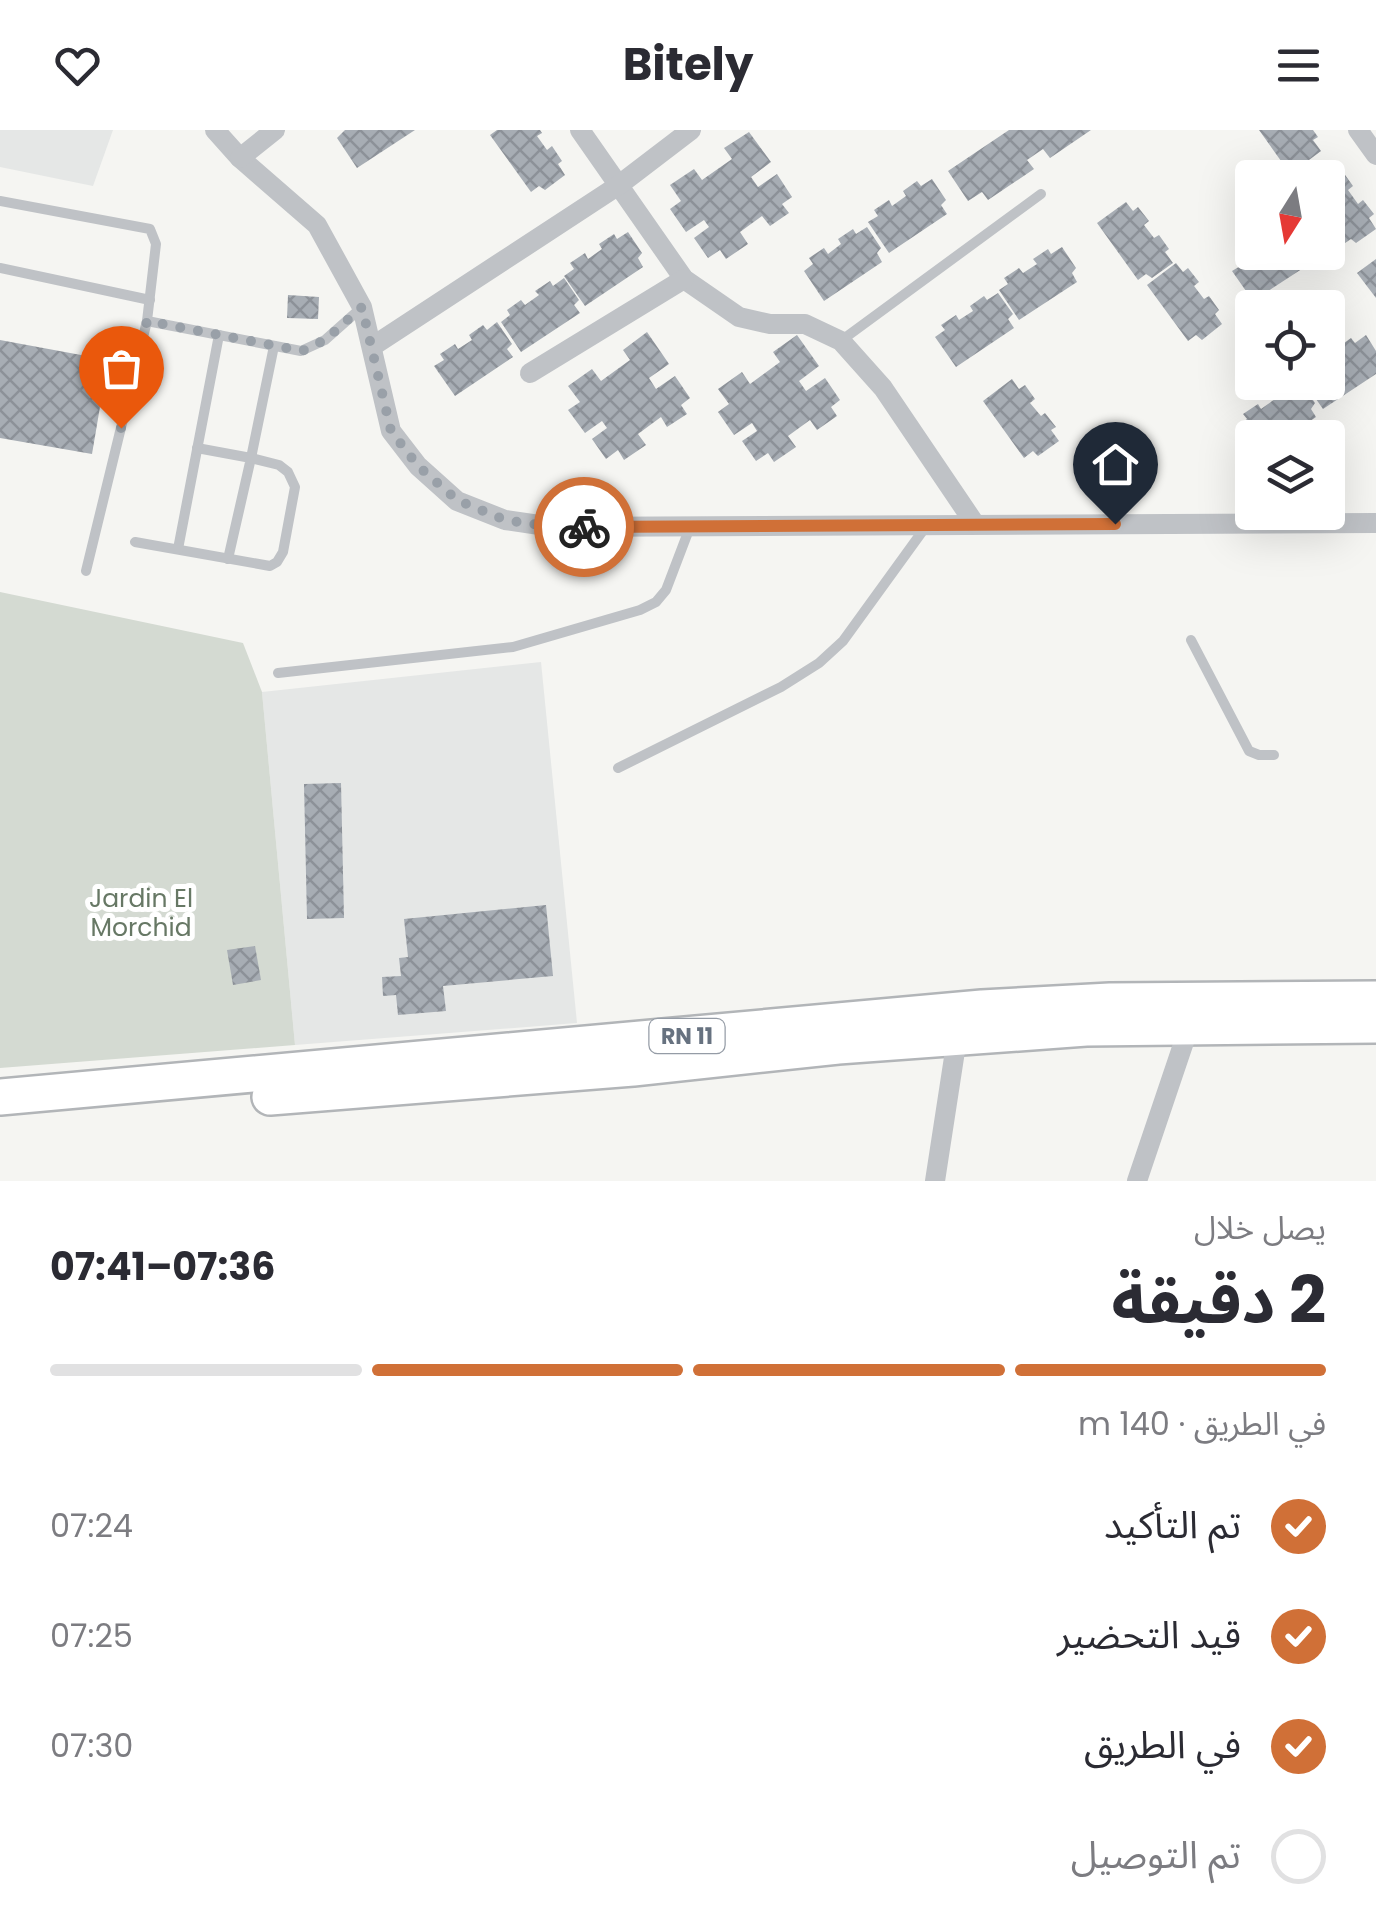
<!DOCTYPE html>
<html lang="ar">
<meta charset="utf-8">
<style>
body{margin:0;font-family:Poppins,"Noto Sans Arabic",sans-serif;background:#f7f7f7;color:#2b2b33;direction:rtl;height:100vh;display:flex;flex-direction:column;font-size:38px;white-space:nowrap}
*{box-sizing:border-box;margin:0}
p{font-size:32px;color:#7c7c81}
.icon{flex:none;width:55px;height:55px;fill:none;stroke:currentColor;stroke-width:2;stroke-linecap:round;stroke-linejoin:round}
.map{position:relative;height:1051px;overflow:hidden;direction:ltr}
.drawer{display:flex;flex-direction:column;background:#fff;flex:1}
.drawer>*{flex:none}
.needle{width:65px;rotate:191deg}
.fabs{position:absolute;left:1235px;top:30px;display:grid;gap:20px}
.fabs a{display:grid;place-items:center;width:110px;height:110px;border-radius:10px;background:#fff;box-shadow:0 10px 40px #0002;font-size:50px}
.pin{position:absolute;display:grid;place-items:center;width:85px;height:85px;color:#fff;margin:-102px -42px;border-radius:50% 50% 50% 0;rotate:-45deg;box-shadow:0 0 10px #0007}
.pin .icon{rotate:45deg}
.courier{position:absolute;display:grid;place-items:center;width:100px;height:100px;margin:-50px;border:8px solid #d07037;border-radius:50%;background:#fff;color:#222;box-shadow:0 2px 12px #0007}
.headline em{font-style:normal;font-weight:700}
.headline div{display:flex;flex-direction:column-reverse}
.headline{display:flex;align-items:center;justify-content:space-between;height:170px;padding:0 50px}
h1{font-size:65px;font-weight:700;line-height:75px}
.bar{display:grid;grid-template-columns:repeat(4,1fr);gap:15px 10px;align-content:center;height:120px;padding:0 50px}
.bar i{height:12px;border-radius:8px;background:#e1e1e2}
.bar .active{background:#d07037}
.bar p{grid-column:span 4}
ol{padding:0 50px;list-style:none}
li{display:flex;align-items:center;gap:30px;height:110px}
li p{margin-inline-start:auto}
li .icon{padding:10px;border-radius:50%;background:#d07037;color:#fff;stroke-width:4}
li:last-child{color:#7c7c81}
li i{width:55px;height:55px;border:5px solid #e1e1e2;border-radius:50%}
header{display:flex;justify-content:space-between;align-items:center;height:130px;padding:0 50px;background:#fff;font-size:45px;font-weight:700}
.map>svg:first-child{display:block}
</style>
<header><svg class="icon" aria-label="menu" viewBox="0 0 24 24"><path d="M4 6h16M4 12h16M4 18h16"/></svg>Bitely<svg class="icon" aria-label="heart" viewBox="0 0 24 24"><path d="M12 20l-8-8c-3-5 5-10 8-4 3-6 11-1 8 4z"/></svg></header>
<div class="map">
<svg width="1376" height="1051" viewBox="0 0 1376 1051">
<defs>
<pattern id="building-cross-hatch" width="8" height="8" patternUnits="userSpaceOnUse" patternTransform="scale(2.5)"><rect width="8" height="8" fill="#a7adb4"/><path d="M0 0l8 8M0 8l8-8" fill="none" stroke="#8c9198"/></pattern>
</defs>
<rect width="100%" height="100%" fill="#f5f5f2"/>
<!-- built -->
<g fill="#e5e7e6">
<polygon points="0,0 113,0 93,56 0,37"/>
<polygon points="541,532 577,893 295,915 262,562"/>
</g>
<!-- garden -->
<polygon fill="#d4dad2" points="0,462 243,513 262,562 295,915 0,938"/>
<!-- building -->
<g fill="url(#building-cross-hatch)">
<polygon points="345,0 415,0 357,38 337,8"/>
<polygon points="497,0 540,0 542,3 537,6 547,20 552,16 562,31 558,34 565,45 545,60 539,56 531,62 490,5"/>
<polygon points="1009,0 1091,0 1050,28 1043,19 1027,30 1034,39 988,70 982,62 968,71 948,41"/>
<polygon points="1259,0 1313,0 1318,7 1313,10 1321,21 1301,36 1295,31 1286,38"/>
<polygon points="749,2 771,32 751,47 758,57 777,44 792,67 782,74 789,83 770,96 762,86 740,102 748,114 726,129 720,120 708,128 694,108 709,97 704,90 686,102 670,79 681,71 670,55 694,39 702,50 732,29 724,18"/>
<polygon points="1331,37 1337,46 1343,42 1353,56 1348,60 1358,74 1363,70 1374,84 1369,88 1376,99 1356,113 1351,109 1342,115 1328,95 1328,48 1316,48"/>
<polygon points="932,49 946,70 941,75 947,84 889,123 868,92 878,86 874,80 889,70 892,76 906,66 903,61 917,51 921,56"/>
<polygon points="1126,72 1133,81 1138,77 1149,91 1144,95 1154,108 1159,105 1169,119 1165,122 1173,133 1152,148 1146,144 1138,150 1097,93"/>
<polygon points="867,97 881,118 877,123 882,132 824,171 804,141 813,134 809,128 824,118 828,124 841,114 838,109 853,99 856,104"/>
<polygon points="628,102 642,123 638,128 643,137 585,176 564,146 574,139 570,133 585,123 588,129 602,119 599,114 614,104 617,109"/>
<polygon points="1062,117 1076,138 1072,143 1077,152 1019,190 999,160 1008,154 1004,148 1019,138 1023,143 1037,134 1033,129 1048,119 1051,124"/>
<polygon points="1252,119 1252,122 1256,125 1259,122 1304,122 1311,133 1253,171 1232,141 1242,135 1238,129"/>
<polygon points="1376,129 1376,168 1357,143"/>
<polygon points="1176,133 1183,142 1188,138 1199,152 1194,156 1204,169 1209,166 1219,180 1215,184 1222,194 1202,210 1196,205 1188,211 1147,155"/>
<polygon points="564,148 579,170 574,175 580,183 521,222 501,192 510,185 507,180 521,170 525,175 539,165 535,161 550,151 553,156"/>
<polygon points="998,163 1013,184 1008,189 1014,198 956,237 935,207 945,200 941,195 956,185 959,190 973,181 970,176 984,166 987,170"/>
<polygon points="288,165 319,167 318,189 287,188"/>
<polygon points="497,192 512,214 507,219 513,227 455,266 434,236 444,230 440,224 455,214 458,219 472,210 469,205 483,195 487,200"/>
<polygon points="647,202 669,234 649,248 656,259 675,246 690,268 681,275 687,284 667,297 661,287 638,304 646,315 624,330 618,320 606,329 592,309 607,298 602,291 585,303 568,280 580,272 568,256 592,239 601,251 630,230 623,220"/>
<polygon points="797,205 819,236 799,251 806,261 825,248 840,270 831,277 837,286 817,300 810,290 788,306 796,317 774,332 768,323 756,331 742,311 757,301 752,293 734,305 718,282 729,274 718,259 742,242 750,254 780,232 773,222"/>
<polygon points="1366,205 1376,221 1376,244 1323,279 1304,252 1328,252 1328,231 1340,223 1337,218 1351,208 1355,213"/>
<polygon points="0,210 108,230 92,324 0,308"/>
<polygon points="1012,249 1019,259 1025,255 1035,269 1030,273 1041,286 1045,283 1056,297 1051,300 1059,311 1038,326 1033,321 1024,328 983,271"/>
<polygon points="1301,252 1315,273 1311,279 1316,287 1286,308 1252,308 1252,317 1238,296 1247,289 1243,284 1258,274 1261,279 1275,269 1272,264 1286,255 1290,260"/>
<polygon points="1150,312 1151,335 1123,336 1122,313"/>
<polygon points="341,653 344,788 307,789 304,654"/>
<polygon points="546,775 553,846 443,856 446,881 398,885 396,865 383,866 382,847 401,846 399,828 408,827 404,789"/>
<polygon points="255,816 261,850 233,855 227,820"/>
</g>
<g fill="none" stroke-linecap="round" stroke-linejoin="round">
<!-- trunk casing -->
<g stroke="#b2b5b8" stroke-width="40">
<g id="trunk">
<polyline points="0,967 982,878 1110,871 1376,869"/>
<polyline points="270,967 633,938 838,916 1086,898 1376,895"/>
</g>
</g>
<!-- service -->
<g stroke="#bfc2c6" stroke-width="10">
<polyline points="0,71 150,99 156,114 147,191 301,221 325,210 361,178"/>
<polyline points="0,138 150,170"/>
<polyline points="842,210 1041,64"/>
<polyline points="197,318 251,328 228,429"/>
<polyline points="135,412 270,436 277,432 283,422 295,357 288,342 279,335 251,328 274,216"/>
<polyline points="178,419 219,205"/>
<polyline points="86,441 147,191"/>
<polyline points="1191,510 1249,621 1259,625 1274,625"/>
<polyline points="278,543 513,517 640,480 656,472 666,460 690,397"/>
<polyline points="618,638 781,557 819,533 843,511 927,395"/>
</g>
<!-- minor -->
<g stroke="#bfc2c6" stroke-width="20">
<polyline points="215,0 240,28 317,95 362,177 391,301 418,336 457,371 505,390 553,397 1376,393"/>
<polyline points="580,0 684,149 739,187 770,194 805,194 841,211 883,258 975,394"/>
<polyline points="1358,0 1376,25"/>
<polyline points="240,28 275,0"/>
<polyline points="373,216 619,55 691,0"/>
<polyline points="530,243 684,149"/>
<polyline points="935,1051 957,908"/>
<polyline points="1137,1051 1189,897"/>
</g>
<!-- trunk -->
<use href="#trunk" stroke="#fff" stroke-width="35"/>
</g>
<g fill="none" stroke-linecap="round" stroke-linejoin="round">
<!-- done -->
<polyline stroke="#99a0a8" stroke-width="10" stroke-dasharray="0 18" points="121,298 147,191 302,221 325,210 362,177 391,301 418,336 457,370 505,390 553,397 584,397"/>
<!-- route -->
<polyline stroke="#d07037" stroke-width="12" points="584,397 1115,394"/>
</g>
<g text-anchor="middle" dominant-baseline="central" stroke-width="10" stroke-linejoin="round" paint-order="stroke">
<!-- shield labels -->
<rect fill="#fff" stroke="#959ca6" stroke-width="2.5" x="649.5" y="889" width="75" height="34" rx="8"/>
<g font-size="22" font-weight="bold" fill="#677280">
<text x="687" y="906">RN 11</text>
</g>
<!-- park labels -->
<g font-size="25" fill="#677865" stroke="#fff">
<text x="141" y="768">Jardin El<tspan x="141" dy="29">Morchid</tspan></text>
</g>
</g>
</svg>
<div class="fabs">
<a><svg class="needle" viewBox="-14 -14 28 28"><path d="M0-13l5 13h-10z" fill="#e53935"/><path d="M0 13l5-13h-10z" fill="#7c7c81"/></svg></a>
<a><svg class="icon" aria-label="locate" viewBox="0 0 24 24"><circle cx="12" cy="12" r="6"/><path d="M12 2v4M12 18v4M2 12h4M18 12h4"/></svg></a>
<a><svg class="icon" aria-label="layers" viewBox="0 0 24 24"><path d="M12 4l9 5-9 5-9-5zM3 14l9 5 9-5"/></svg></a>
</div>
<div class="pin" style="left:121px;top:298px;background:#ea580c"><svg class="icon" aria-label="bag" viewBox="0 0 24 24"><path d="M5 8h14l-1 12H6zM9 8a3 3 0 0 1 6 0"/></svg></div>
<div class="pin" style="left:1115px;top:394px;background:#1f2937"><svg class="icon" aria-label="home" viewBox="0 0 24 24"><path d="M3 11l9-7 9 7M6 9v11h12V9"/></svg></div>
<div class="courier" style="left:584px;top:397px"><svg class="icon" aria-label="bike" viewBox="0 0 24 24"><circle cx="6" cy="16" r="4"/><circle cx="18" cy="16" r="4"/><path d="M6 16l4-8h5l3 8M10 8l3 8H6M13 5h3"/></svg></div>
</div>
<section class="drawer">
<div class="headline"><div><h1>2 دقيقة</h1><p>يصل خلال</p></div><em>07:36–07:41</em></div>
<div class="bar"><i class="active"></i><i class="active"></i><i class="active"></i><i></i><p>في الطريق · 140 m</p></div>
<ol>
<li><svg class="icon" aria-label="check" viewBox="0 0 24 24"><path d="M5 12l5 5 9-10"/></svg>تم التأكيد<p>07:24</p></li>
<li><svg class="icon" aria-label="check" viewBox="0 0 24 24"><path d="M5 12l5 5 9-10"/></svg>قيد التحضير<p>07:25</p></li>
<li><svg class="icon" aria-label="check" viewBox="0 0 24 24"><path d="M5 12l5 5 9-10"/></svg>في الطريق<p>07:30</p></li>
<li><i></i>تم التوصيل</li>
</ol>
</section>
